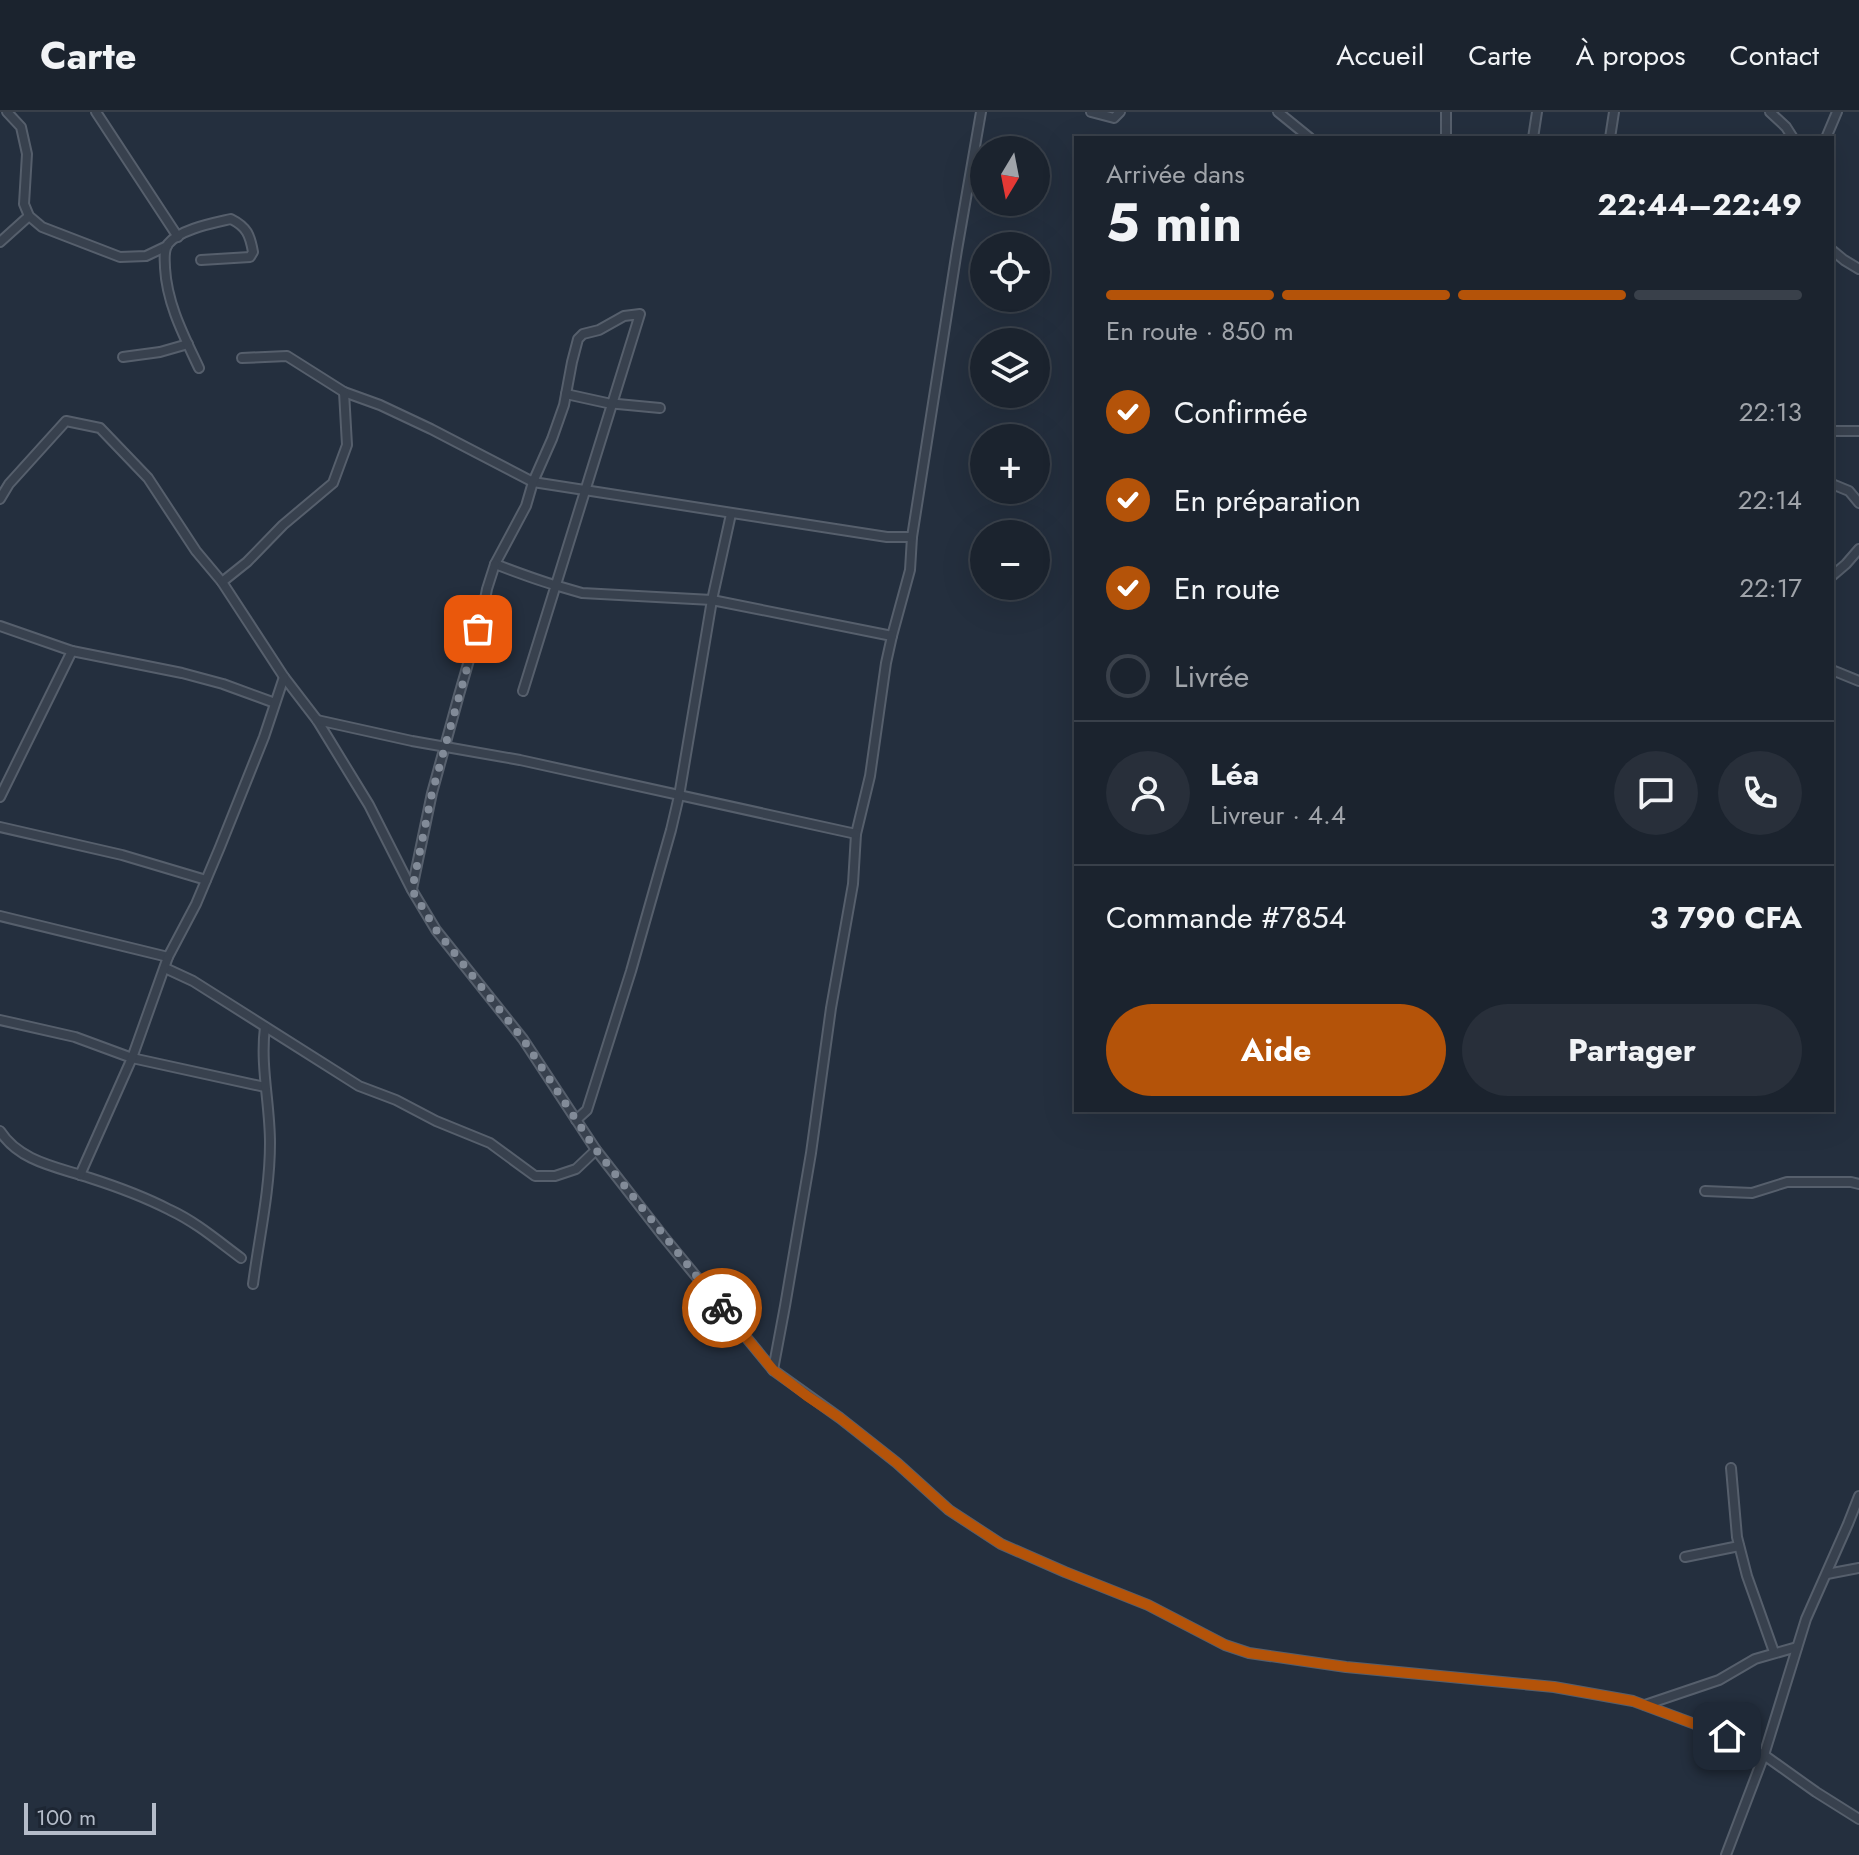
<!DOCTYPE html>
<html lang="fr">
<meta charset="utf-8">
<style>
body{margin:0;font-family:Jost,sans-serif;background:#282f3a;color:#f1f3f6;height:100vh;display:flex;flex-direction:column;font-size:30px;white-space:nowrap}
*{box-sizing:border-box;margin:0}
p{font-size:26px;color:#a0a4aa}
.icon{flex:none;width:44px;height:44px;fill:none;stroke:currentColor;stroke-width:2;stroke-linecap:round;stroke-linejoin:round}
.map{position:relative;flex:1;overflow:hidden}
.panel{position:absolute;left:1074px;top:24px;width:760px;height:976px;display:flex;flex-direction:column;background:#1b232e;border-radius:0px;box-shadow:0 8px 32px #0002,0 0 0 2px #39404a}
.panel>*{flex:none}
.needle{width:52px;rotate:190deg}
.controls{position:absolute;left:970px;top:24px;display:grid;gap:16px}
.controls a{display:grid;place-items:center;width:80px;height:80px;border-radius:50%;background:#1b232e;box-shadow:0 8px 32px #0002,0 0 0 2px #39404a;font-size:40px}
.scale{position:absolute;left:24px;bottom:20px;width:132px;box-sizing:border-box;padding-left:8px;border:4px solid #b4bcc9;border-top:0;font-size:22px;line-height:28px;white-space:nowrap;color:#b4bcc9;-webkit-text-stroke:6px #1d2633;paint-order:stroke}
.pin{position:absolute;display:grid;place-items:center;width:68px;height:68px;color:#fff;margin:-34px;border-radius:16px;box-shadow:0 4px 12px #0006}
.courier{position:absolute;display:grid;place-items:center;width:80px;height:80px;margin:-40px;border:6px solid #b45309;border-radius:50%;background:#fff;color:#222;box-shadow:0 2px 10px #0007}
.head em{font-style:normal;font-weight:700}
.head div{display:flex;flex-direction:column-reverse}
.head{display:flex;align-items:center;justify-content:space-between;height:136px;padding:0 32px}
h1{font-size:52px;font-weight:700;line-height:60px}
.bar{display:grid;grid-template-columns:repeat(4,1fr);gap:12px 8px;align-content:center;height:96px;padding:0 32px}
.bar i{height:10px;border-radius:6px;background:#39404a}
.bar .current{background:#b45309}
.bar p{grid-column:span 4}
.line{display:flex;align-items:center;gap:20px;padding:0 32px;border-top:2px solid #39404a}
.line div{flex:1}
.round{display:grid;place-items:center;flex:none;width:84px;height:84px;border-radius:42px;background:#282f3a}
ol{padding:0 32px;list-style:none}
li{display:flex;align-items:center;gap:24px;height:88px}
li p{margin-inline-start:auto}
li .icon{padding:8px;border-radius:50%;background:#b45309;color:#fff;stroke-width:4}
li:last-child{color:#a0a4aa}
li i{width:44px;height:44px;border:4px solid #39404a;border-radius:50%}
.action{display:flex;gap:16px;margin-top:auto;padding:16px 32px}
.action a{flex:1;height:92px;border-radius:48px;background:#b45309;color:#fff;font-size:32px;font-weight:700;line-height:92px;text-align:center}
.action a+a{background:#282f3a;color:#f1f3f6}
header{display:flex;align-items:center;gap:48px;box-sizing:border-box;height:112px;padding:0 40px;background:#1b232e;border-bottom:2px solid #39404a}
header strong{font-size:38px}
nav{display:flex;gap:44px;margin-inline-start:auto;font-size:28px}
.map>svg:first-child{display:block}
</style>
<header>
<strong>Carte</strong>
<nav><a>Accueil</a><a>Carte</a><a>À propos</a><a>Contact</a></nav>
</header>
<div class="map">
<svg width="1859" height="1743" viewBox="0 0 1859 1743">
<rect width="100%" height="100%" fill="#242f3e"/>
<g fill="none" stroke-linecap="round" stroke-linejoin="round">
<!-- street casing -->
<g stroke="#565f6c" stroke-width="12">
<g id="street">
<polyline points="7,0 21,15 27,42 24,92 29,104 42,115 120,145 146,144 167,134"/>
<polyline points="96,0 178,125"/>
<polyline points="1091,0 1114,6 1120,0"/>
<polyline points="1278,0 1310,26"/>
<polyline points="1446,0 1446,26"/>
<polyline points="1770,0 1786,15 1793,26"/>
<polyline points="1533,26 1537,0"/>
<polyline points="1610,26 1614,0"/>
<polyline points="1826,26 1837,0"/>
<polyline points="0,130 29,104"/>
<polyline points="1832,138 1844,148 1859,157"/>
<polyline points="123,245 160,240 188,232"/>
<polyline points="242,246 287,244 344,280 380,293 431,317 533,370 887,425 912,425 910,458 892,524"/>
<path d="M199,256C184,224 167,192 165,156C165,148 163,139 168,132C180,117 214,111 231,107C247,115 250,123 253,140L250,145L201,148"/>
<polyline points="566,282 607,291 660,296"/>
<polyline points="1832,319 1859,319"/>
<polyline points="1832,372 1849,379 1859,391"/>
<polyline points="0,387 9,372 66,309 100,316 148,366 196,439 222,470 284,565 317,608 369,693 412,778 436,818 523,927 596,1038 663,1124 773,1258 840,1306 897,1351 949,1398 1001,1432 1065,1460 1148,1493 1225,1533 1249,1541 1346,1555 1554,1575 1633,1589 1727,1624 1764,1643 1816,1680 1859,1707"/>
<polyline points="912,425 957,138 981,0"/>
<polyline points="1832,464 1846,452 1859,437"/>
<polyline points="222,470 247,450 283,413 333,371 347,333 344,280"/>
<polyline points="0,514 72,539 182,561 223,572 275,591"/>
<polyline points="1832,558 1859,569"/>
<path d="M523,579C562,453 601,327 640,202L624,204L599,218L583,222L578,227L572,250L564,293L552,327L533,370L526,394L495,452C516,460 537,468 558,474L582,481L712,488L892,524L886,551L870,664L856,722L853,772L831,896L811,1041L785,1194L773,1258"/>
<polyline points="317,608 412,629 520,648 856,722"/>
<polyline points="0,685 72,539"/>
<polyline points="0,715 122,743 206,768"/>
<polyline points="412,777 432,681 459,583 482,503 487,477 495,452"/>
<polyline points="0,804 168,845"/>
<polyline points="165,856 193,869 359,974 396,988 436,1009 490,1031 535,1064 555,1064 576,1057 596,1038"/>
<polyline points="0,908 75,925 132,946 265,975"/>
<polyline points="576,1008 587,998 631,859 671,718 679,684 712,488 731,402"/>
<path d="M0,1019C20,1050 58,1055 90,1066C118,1075 145,1085 170,1098C196,1110 218,1129 241,1146"/>
<polyline points="80,1063 132,946 168,845 196,792 220,735 264,625 284,565"/>
<polyline points="1705,1079 1752,1081 1787,1070 1851,1070 1859,1072"/>
<path d="M253,1172C259,1126 270,1078 270,1031C270,992 260,954 265,915"/>
<polyline points="1731,1356 1737,1425 1747,1464 1774,1540"/>
<polyline points="1685,1445 1739,1434"/>
<polyline points="1827,1462 1859,1456"/>
<polyline points="1645,1593 1719,1568 1755,1547 1797,1535"/>
<polyline points="1726,1743 1764,1643 1806,1507 1848,1412 1859,1384"/>
</g>
</g>
<!-- street -->
<use href="#street" stroke="#38414e" stroke-width="8"/>
</g>
<g fill="none" stroke-linecap="round" stroke-linejoin="round">
<!-- done -->
<polyline stroke="#828b98" stroke-width="8" stroke-dasharray="0 14.4" points="478,517 432,681 412,778 436,818 523,927 596,1038 722,1196"/>
<!-- route -->
<polyline stroke="#b45309" stroke-width="10" points="722,1196 773,1258 807,1284 840,1306 897,1351 949,1398 1001,1432 1065,1460 1148,1493 1225,1533 1249,1541 1346,1555 1554,1575 1633,1589 1727,1624"/>
</g>
</svg>
<div class="controls">
<a><svg class="needle" viewBox="-14 -14 28 28"><path d="M0-13l5 13h-10z" fill="#e53935"/><path d="M0 13l5-13h-10z" fill="#a0a4aa"/></svg></a>
<a><svg class="icon" aria-label="locate" viewBox="0 0 24 24"><circle cx="12" cy="12" r="6"/><path d="M12 2v4M12 18v4M2 12h4M18 12h4"/></svg></a>
<a><svg class="icon" aria-label="layers" viewBox="0 0 24 24"><path d="M12 4l9 5-9 5-9-5zM3 14l9 5 9-5"/></svg></a>
<a>+</a>
<a>−</a>
</div>
<div class="scale">100 m</div>
<div class="pin" style="left:478px;top:517px;background:#ea580c"><svg class="icon" aria-label="bag" viewBox="0 0 24 24"><path d="M5 8h14l-1 12H6zM9 8a3 3 0 0 1 6 0"/></svg></div>
<div class="pin" style="left:1727px;top:1624px;background:#1f2937"><svg class="icon" aria-label="home" viewBox="0 0 24 24"><path d="M3 11l9-7 9 7M6 9v11h12V9"/></svg></div>
<div class="courier" style="left:722px;top:1196px"><svg class="icon" aria-label="bike" viewBox="0 0 24 24"><circle cx="6" cy="16" r="4"/><circle cx="18" cy="16" r="4"/><path d="M6 16l4-8h5l3 8M10 8l3 8H6M13 5h3"/></svg></div>
<section class="panel">
<div class="head"><div><h1>5 min</h1><p>Arrivée dans</p></div><em>22:44–22:49</em></div>
<div class="bar"><i class="current"></i><i class="current"></i><i class="current"></i><i></i><p>En route · 850 m</p></div>
<ol>
<li><svg class="icon" aria-label="check" viewBox="0 0 24 24"><path d="M5 12l5 5 9-10"/></svg>Confirmée<p>22:13</p></li>
<li><svg class="icon" aria-label="check" viewBox="0 0 24 24"><path d="M5 12l5 5 9-10"/></svg>En préparation<p>22:14</p></li>
<li><svg class="icon" aria-label="check" viewBox="0 0 24 24"><path d="M5 12l5 5 9-10"/></svg>En route<p>22:17</p></li>
<li><i></i>Livrée</li>
</ol>
<div class="line" style="height:144px"><a class="round"><svg class="icon" aria-label="person" viewBox="0 0 24 24"><circle cx="12" cy="8" r="4"/><path d="M4 21q1-7 8-7t8 7"/></svg></a><div><b>Léa</b><p>Livreur · 4.4</p></div><a class="round"><svg class="icon" aria-label="chat" viewBox="0 0 24 24"><path d="M4 5h16v11H9l-5 4z"/></svg></a><a class="round"><svg class="icon" aria-label="phone" viewBox="0 0 24 24"><path d="M5 4h4l2 5-3 2q2 4 5 5l2-3 5 2v4C11 20 4 13 5 4z"/></svg></a></div>
<div class="line" style="height:104px"><div>Commande #7854</div><b>3 790 CFA</b></div>
<div class="action"><a>Aide</a><a>Partager</a></div>
</section>
</div>
